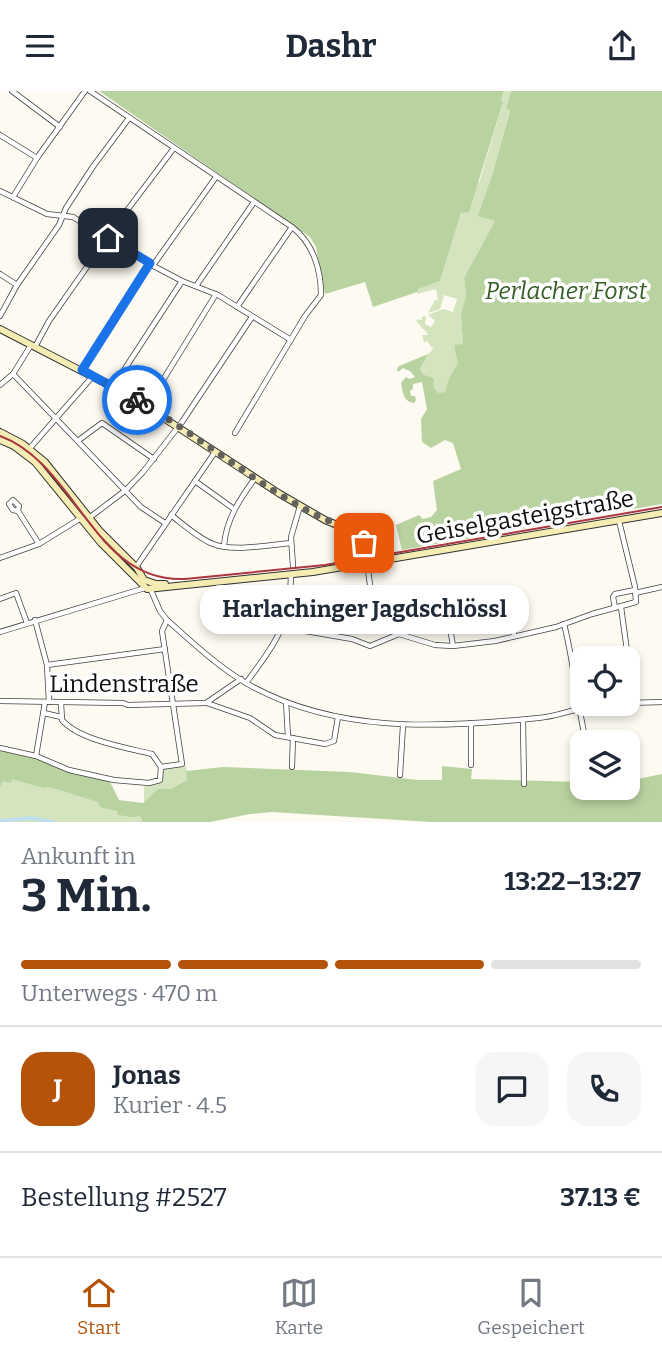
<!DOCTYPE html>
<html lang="de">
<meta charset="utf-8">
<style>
body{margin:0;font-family:Bitter,serif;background:#f6f6f7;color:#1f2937;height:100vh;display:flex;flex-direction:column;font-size:26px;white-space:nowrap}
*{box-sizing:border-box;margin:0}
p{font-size:23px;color:#747a83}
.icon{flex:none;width:38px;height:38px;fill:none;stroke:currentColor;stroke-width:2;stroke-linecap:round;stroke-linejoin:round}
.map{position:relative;height:731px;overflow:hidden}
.panel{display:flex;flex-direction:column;background:#fff;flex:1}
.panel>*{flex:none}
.tools{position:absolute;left:570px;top:555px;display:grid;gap:14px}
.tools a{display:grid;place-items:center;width:70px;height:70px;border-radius:14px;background:#fff;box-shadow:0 4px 10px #0003;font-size:35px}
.pin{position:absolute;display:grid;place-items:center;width:60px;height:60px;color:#fff;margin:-30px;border-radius:14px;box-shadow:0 4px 10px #0006}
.courier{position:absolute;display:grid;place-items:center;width:70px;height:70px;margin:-35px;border:5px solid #1a73e8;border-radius:50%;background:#fff;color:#222;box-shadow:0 2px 9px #0007}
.bubble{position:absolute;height:49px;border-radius:21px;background:#fff;box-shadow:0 4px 10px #0003;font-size:23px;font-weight:700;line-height:49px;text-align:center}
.summary em{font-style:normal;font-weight:700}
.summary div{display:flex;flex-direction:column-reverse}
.summary{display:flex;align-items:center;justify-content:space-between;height:119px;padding:0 21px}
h1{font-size:46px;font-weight:700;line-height:52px}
.bar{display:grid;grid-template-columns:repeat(4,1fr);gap:10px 7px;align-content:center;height:84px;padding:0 21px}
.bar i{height:9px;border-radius:5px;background:#e0e1e3}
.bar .on{background:#b45309}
.bar p{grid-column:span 4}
.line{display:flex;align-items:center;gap:18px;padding:0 21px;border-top:2px solid #e0e1e3}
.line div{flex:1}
.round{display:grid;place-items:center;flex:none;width:74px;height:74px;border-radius:21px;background:#f6f6f7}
header{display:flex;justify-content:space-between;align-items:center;height:91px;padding:0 21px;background:#fff;font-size:32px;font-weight:700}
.tab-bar{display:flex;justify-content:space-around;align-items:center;height:98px;border-top:2px solid #e0e1e3;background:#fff;font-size:19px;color:#747a83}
.tab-bar a{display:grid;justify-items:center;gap:4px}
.tab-bar .on{color:#b45309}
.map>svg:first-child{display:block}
</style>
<header><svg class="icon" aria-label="menu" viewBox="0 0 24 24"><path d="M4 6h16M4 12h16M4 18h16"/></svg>Dashr<svg class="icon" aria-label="share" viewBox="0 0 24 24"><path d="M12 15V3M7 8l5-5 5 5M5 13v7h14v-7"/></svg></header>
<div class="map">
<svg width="662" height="731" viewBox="0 0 662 731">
<rect width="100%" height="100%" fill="#fdfaf1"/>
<!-- green -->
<g fill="#d3e4be">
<polygon points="504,0 511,0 506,16 510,19 493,81 479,124 495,130 464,187 466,204 461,224 463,253 454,255 459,271 449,287 445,301 437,303 420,278 428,263 435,256 432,257 427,250 424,251 422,244 428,244 427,242 416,230 420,227 419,229 422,229 421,226 426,225 425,233 431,236 435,230 428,224 443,218 453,221 457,208 444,204 440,218 428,222 435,209 438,210 436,198 417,203 417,198 440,190 461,122 480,89 503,11 501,9"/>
<polygon points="186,675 188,689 171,698 158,698 144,712 144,695 157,693 163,688 163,678"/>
<polygon points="0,679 140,724 143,731 0,731"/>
</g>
<!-- forest -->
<g fill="#b8d3a0">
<polygon points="99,0 504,0 501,9 503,11 469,121 461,122 440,190 418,198 417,201 373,216 365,191 325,203 316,156 310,146"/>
<path d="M511,0H662V413L402,459L396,434L419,424L423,428L431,426L437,419L433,390L461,378L453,352L445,349L431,357L422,351L421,328L427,318L422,291L413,293V298L410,300L411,305H415L416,309L414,312C403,310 403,302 401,292L406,286L410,288L415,286L410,280L403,277L398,281L397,278L399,275L428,263L420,278L424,284L434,287L433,296L438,302L445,301L449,287L458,272L454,254L463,253L461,224L466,204L464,187L495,130L478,125L493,81L510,20L506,17Z"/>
<polygon points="0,658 35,665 63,678 109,689 119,709 143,712 158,698 171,698 187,689 186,680 223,676 350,681 418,689 442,689 442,675 472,678 471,688 583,691 583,696 628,696 628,690 662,683 662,731 431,731 272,721 250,723 210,731 143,731 140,725 133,726 118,724 117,720 100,716 98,711 50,696 44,697 12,688 11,692 3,690 0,696"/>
</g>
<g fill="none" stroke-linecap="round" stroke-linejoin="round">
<!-- canal -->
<polyline stroke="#bcddef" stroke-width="3.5" points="0,730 32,727 53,731"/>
<!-- street casing -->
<g stroke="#414141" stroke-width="6">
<g id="street">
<polyline points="12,0 60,36"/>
<path d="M90,0L292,136C313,152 321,178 321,204L305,225L235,342"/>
<polyline points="0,44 37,67"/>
<polyline points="0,100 47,123 73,126 146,171 182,190 218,204 291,249"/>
<polyline points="13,106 37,67 85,0"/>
<polyline points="154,173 216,86"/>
<polyline points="0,183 17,194"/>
<polyline points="196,195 254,111"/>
<polyline points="237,216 292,136"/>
<polyline points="0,225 17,194 59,134 66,117 92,77 129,27"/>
<polyline points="35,256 49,230 122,126 174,57"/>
<polyline points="82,279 150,172"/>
<polyline points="13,283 141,416 165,432"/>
<polyline points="0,294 13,283 31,254"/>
<polyline points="113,296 182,190"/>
<polyline points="147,315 216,203"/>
<polyline points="79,349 102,332 154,368"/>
<polyline points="30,357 93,285"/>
<polyline points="195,390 234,418"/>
<polyline points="18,420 13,419 9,413 13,409 19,415 18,420 39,453"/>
<path d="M171,424C184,434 198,447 213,453C232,461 270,454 291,452"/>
<polyline points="89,427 126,399 143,381 182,331 252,226"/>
<path d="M224,455C226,428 240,408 255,387"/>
<polyline points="0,467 39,453 81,427"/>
<polyline points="367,472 372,508 384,527 399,543 435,554 453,555 495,550 556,536 592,523 636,511 635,496 619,430"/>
<polyline points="293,475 291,446 300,415"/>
<polyline points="136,476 215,361"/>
<path d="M150,497L160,520L167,529C192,551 217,575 246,592C334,643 440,637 538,627C552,626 566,621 579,618C595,615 611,613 627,612"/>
<polyline points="635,502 662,496"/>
<polyline points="0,508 16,502 27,532"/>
<polyline points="621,516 628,567"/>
<polyline points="615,517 613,506 615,503 635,499"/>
<polyline points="35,529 47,574 49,611"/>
<path d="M564,533C574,572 577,612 586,651"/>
<polyline points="282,536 352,548 370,555 399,543"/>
<polyline points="0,541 145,497"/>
<polyline points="453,555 446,512 448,510 506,501 514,544"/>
<polyline points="47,574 165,558"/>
<polyline points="628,590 629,612"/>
<path d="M246,592C274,554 291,533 291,484"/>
<polyline points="0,610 123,612 128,614 206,612 241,588"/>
<polyline points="286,611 288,646"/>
<polyline points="207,612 250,627 275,644 325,653 334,650 338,626"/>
<polyline points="628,612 662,611"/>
<polyline points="44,622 61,626"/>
<polyline points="523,629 524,693"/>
<path d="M0,657L36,665L69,679L114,689L149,692L160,689L161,676L152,663C127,657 79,649 62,629L61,612"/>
<polyline points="36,665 45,611"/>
<polyline points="471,674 471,632"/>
<polyline points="161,676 182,673 162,540 167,529"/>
<polyline points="292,676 293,647"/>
<polyline points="400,684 403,634"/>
</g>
</g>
<!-- secondary casing -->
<g stroke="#303030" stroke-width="8">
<g id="secondary">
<polyline points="0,238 130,305 280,403 325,429 359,443 364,449 367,472"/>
<polyline points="0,341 23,353 45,371 99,439 137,477 144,489 156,493 165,493"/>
<polyline points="0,349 14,355 35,371 101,452 147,498 313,481 662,422"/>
</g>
</g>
<!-- street -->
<use href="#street" stroke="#fff" stroke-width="4.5"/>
<!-- secondary -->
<use href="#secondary" stroke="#f5ecb4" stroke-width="6"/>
<!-- tram -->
<path stroke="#ad3741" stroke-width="2" d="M0,345C77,373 93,492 185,488L325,474L662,416"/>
</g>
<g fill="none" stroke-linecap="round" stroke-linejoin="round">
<!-- done -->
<path stroke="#62615d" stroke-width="7" stroke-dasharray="0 12.6" d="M137,309C196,343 249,388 310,421C322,428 360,440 364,452"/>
<!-- route -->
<polyline stroke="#1a73e8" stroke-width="9" points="108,147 150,172 82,279 137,309"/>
</g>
<g text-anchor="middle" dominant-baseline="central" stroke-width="7" stroke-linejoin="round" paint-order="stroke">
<!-- park labels -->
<g font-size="24" font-style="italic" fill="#345e26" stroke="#fff">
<text x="566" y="200">Perlacher Forst</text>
</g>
<!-- street labels -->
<g font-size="24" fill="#0e0e0e" stroke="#fff">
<text transform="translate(525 426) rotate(-10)">Geiselgasteigstraße</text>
<text x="124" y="593">Lindenstraße</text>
</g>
</g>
</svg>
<div class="tools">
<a><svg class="icon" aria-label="locate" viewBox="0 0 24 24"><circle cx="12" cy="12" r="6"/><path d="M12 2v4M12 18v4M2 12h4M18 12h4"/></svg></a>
<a><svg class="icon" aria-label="layers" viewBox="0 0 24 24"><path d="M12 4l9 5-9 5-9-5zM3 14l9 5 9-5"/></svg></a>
</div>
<div class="pin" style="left:364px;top:452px;background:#ea580c"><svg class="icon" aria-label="bag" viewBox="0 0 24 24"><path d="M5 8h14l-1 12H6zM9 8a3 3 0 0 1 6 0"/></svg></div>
<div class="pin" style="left:108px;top:147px;background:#1f2937"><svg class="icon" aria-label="home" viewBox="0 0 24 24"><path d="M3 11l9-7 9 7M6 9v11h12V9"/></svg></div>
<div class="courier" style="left:137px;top:309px"><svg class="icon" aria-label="bike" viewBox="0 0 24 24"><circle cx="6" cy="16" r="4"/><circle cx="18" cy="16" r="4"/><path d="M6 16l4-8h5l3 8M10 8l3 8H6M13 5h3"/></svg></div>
<div class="bubble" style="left:200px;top:494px;width:329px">Harlachinger Jagdschlössl</div>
</div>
<section class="panel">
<div class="summary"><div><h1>3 Min.</h1><p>Ankunft in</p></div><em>13:22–13:27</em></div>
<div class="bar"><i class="on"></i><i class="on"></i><i class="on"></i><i></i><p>Unterwegs · 470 m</p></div>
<div class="line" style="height:126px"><b class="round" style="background:#b45309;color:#fff">J</b><div><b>Jonas</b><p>Kurier · 4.5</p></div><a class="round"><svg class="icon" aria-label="chat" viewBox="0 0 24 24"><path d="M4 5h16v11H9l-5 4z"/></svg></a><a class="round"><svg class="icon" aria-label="phone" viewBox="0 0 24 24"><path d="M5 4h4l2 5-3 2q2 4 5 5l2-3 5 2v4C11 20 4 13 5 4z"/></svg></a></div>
<div class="line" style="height:91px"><div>Bestellung #2527</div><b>37.13 €</b></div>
</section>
<nav class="tab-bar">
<a class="on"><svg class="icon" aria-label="home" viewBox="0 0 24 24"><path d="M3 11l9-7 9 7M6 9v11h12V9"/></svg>Start</a>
<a><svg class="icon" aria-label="map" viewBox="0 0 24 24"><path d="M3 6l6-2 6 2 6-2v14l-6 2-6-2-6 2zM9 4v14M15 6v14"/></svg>Karte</a>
<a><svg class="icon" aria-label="saved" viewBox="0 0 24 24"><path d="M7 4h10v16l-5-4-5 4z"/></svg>Gespeichert</a>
</nav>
